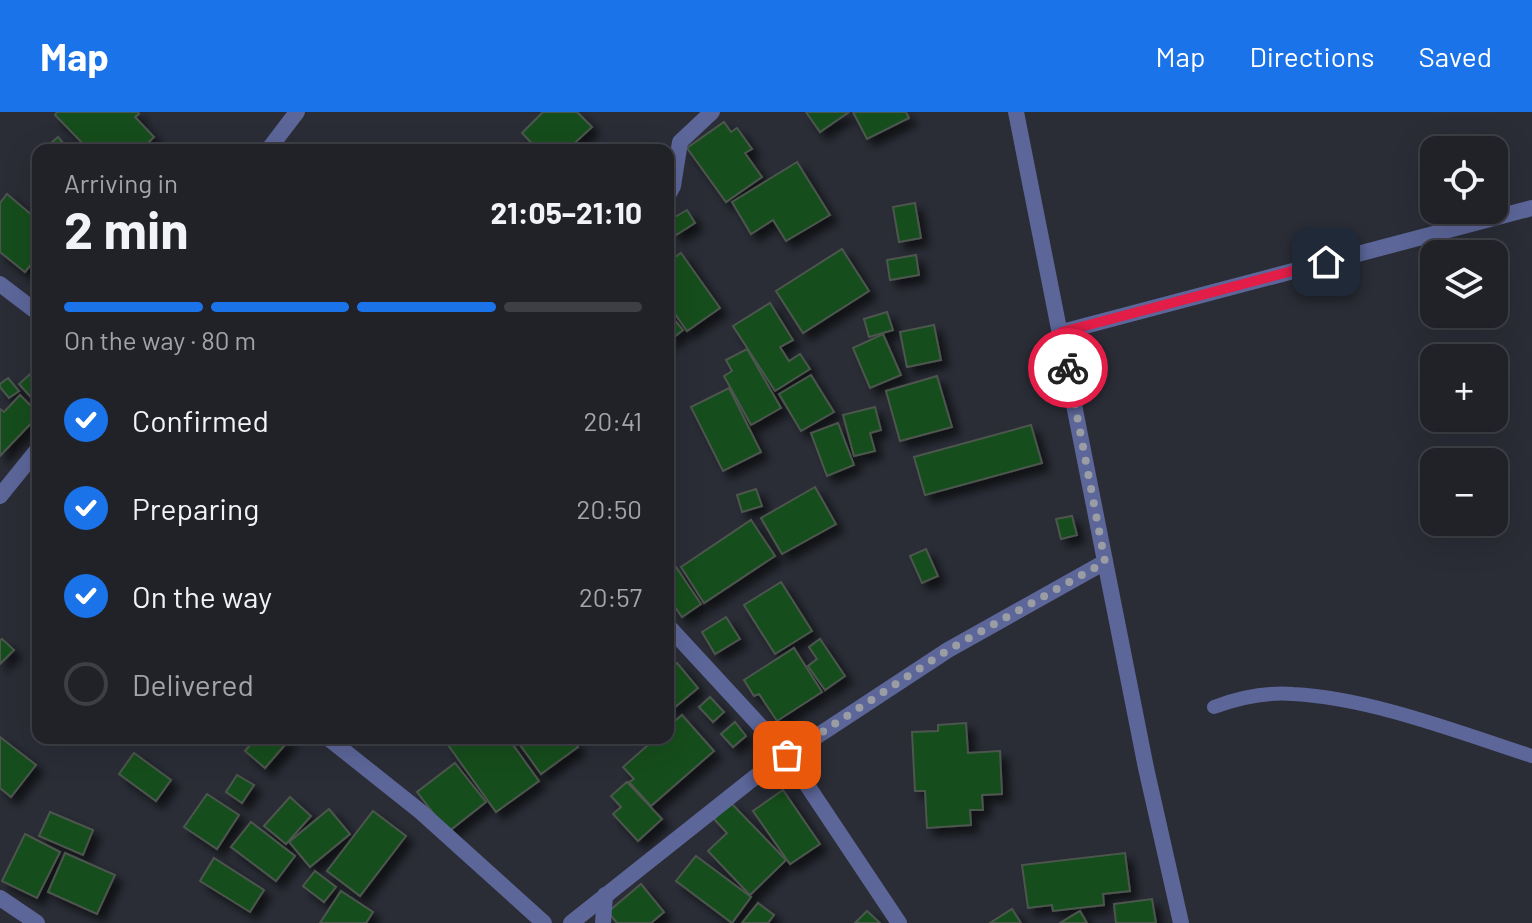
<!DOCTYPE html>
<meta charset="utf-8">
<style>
body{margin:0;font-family:Barlow,sans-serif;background:#2d2f34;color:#f1f3f6;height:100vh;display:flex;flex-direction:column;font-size:30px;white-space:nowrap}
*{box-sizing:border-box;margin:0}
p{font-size:26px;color:#a2a4a8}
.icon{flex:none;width:44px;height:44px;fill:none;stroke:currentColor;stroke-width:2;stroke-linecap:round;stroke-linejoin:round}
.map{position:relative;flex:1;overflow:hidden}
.side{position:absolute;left:32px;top:32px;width:642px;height:600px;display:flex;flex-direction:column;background:#202228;border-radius:16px;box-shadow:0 8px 32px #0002,0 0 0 2px #3d3f45}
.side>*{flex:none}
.buttons{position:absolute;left:1420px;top:24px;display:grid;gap:16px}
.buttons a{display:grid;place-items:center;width:88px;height:88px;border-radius:16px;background:#202228;box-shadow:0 8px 32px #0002,0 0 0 2px #3d3f45;font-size:40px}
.pin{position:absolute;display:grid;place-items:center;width:68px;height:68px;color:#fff;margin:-34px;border-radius:16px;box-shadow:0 4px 12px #0006}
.courier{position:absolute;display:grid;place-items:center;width:80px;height:80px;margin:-40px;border:6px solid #e11d48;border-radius:50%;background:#fff;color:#222;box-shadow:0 2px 10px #0007}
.headline em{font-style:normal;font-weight:700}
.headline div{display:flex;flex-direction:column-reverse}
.headline{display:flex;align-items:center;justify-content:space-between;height:136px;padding:0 32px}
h1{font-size:52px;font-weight:700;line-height:60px}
.bar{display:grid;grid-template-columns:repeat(4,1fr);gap:12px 8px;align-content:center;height:96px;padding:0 32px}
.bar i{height:10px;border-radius:6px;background:#3d3f45}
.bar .current{background:#1a73e8}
.bar p{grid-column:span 4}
ol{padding:0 32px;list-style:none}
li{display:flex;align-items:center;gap:24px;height:88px}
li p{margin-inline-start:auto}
li .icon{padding:8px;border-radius:50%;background:#1a73e8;color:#fff;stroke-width:4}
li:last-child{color:#a2a4a8}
li i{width:44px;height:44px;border:4px solid #3d3f45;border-radius:50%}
header{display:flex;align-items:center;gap:48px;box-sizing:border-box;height:112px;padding:0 40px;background:#1a73e8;color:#fff}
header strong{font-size:38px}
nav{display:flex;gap:44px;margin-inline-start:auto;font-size:28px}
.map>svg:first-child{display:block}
</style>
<header>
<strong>Map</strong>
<nav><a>Map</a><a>Directions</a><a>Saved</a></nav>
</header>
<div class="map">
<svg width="1532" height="811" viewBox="0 0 1532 811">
<defs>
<filter id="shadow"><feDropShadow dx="7" dy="7" stdDeviation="4" flood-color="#0009"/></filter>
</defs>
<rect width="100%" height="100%" fill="#2a2d36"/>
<!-- building -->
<g fill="#124d1f" stroke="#4d564d" stroke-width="2" filter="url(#shadow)">
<polygon points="57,0 138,0 139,2 135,5 154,25 141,38 89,38 55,3"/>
<polygon points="543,0 577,0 592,15 567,38 538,38 522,21"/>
<polygon points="806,0 849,0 820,20"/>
<polygon points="853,0 906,0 909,6 867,27"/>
<polygon points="724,10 731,20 737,16 752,37 745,41 762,65 726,90 687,36"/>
<polygon points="58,25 69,38 43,38"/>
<polygon points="797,50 830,103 786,129 773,108 751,122 732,90"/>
<polygon points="7,82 33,104 31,106 38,112 38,144 25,160 0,140 0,91"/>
<polygon points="915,91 921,126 899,130 893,95"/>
<polygon points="687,98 695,111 676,123 668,109"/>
<polygon points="842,137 869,179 803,221 776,179"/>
<polygon points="681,141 720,196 687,219 668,192 668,150"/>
<polygon points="916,143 919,163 890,168 887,148"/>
<polygon points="770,191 793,228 780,235 789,249 800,242 810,257 775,279 733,214"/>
<polygon points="668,200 683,218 668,230"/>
<polygon points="887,200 893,218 869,225 864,207"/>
<polygon points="934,213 941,248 907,255 900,220"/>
<polygon points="883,222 901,263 870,276 853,236"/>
<polygon points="747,237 781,296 751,313 724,264 732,259 726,248"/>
<polygon points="38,255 38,293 19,272"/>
<polygon points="811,263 834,300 801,319 779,282"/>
<polygon points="937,264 952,315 900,329 886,279"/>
<polygon points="8,266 19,279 9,286 0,275 0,272"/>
<polygon points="729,276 761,340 723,359 691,295"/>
<polygon points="20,283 38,301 38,304 0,344 0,297 4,300"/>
<polygon points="875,295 881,318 870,321 875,339 854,344 843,303"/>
<polygon points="838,311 854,353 827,364 811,321"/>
<polygon points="1031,313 1042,351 925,383 914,345"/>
<polygon points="815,375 836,412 782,442 761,406"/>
<polygon points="756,377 762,394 742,400 737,383"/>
<polygon points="1072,404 1077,423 1061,427 1056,407"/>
<polygon points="751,408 775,444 704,491 681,455"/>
<polygon points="926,437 938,464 922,471 910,444"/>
<polygon points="676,455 701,492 682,505 668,485 668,460"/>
<polygon points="781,470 812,519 775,542 744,493"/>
<polygon points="726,505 740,527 715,542 702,520"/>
<polygon points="2,527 14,538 0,552 0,528"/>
<polygon points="820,527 845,564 825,578 808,554 817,547 809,535"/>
<polygon points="794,536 822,580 777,609 759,582 754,584 744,568"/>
<polygon points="677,551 698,576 668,601 668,559"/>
<polygon points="710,585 724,600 713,610 699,595"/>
<polygon points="682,603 714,639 651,694 629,670 634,667 623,655 656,626 668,626 668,615"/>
<polygon points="735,610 746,624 733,635 721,622"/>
<polygon points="966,611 968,641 1000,639 1002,682 982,683 983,698 970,698 971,713 927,716 925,679 915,679 912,620 938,619 938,613"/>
<polygon points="0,625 36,653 11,685 0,676"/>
<polygon points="256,626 291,626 265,656 245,639"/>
<polygon points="458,626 508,626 539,669 496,700 448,633"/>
<polygon points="524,626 571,626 578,635 541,662 518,630"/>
<polygon points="134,641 171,668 156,689 119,662"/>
<polygon points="455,651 486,690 448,720 417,680"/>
<polygon points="237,663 254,673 242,691 226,680"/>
<polygon points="627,670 662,707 638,729 613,702 621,695 611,684"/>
<polygon points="783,678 820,732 790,752 753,699"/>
<polygon points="207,682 239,703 217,737 184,715"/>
<polygon points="290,685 311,704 286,732 264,714"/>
<polygon points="731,691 786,748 750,783 708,739 727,721 714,707"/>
<polygon points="329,697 350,722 310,755 289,730"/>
<polygon points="373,699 406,724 360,784 327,759"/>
<polygon points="50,700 93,718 83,743 39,724"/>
<polygon points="251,710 295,744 276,769 231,735"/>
<polygon points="25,722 60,740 37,786 2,769"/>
<polygon points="65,741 115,763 97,802 48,780"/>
<polygon points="1125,741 1130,779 1103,782 1104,793 1053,799 1052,793 1028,796 1022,753"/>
<polygon points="696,744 751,785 732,811 676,769"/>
<polygon points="214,746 264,778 250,800 200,769"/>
<polygon points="315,759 336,775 324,790 303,774"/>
<polygon points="641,772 664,800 651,811 617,811 608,800"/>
<polygon points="341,779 373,800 366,811 320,811"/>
<polygon points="1152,787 1156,811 1116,811 1114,792"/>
<polygon points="758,791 774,803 768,811 742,811"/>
<polygon points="1012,797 1021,811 990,811"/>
<polygon points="867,799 880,811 855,811"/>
<polygon points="1080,799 1087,811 1060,811"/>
</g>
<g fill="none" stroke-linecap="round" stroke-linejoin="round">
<!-- service -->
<path stroke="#5c6699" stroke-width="14" d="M1214,595C1238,586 1267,580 1293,582C1370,586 1458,620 1532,644"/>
<!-- minor -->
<g stroke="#5c6699" stroke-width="16">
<polyline points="268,38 297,0"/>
<polyline points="668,83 673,74 680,30 712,0"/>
<polyline points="0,172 38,201"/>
<polyline points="1062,220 1532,96"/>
<polyline points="0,384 38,337"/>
<polyline points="668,514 787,643 899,811"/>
<polyline points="328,626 421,700 544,811"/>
<polyline points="0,786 37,811"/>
<polyline points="571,811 755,665 948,538 1105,450"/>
<polyline points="603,811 605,783"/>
</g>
<!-- tertiary -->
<polyline stroke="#5c6699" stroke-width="16" points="1016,0 1146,656 1181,811"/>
</g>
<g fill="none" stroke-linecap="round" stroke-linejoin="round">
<!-- done -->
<polyline stroke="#9a9da4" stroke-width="8" stroke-dasharray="0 14.4" points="787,643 948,538 1105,450 1068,256"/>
<!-- route -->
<polyline stroke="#e11d48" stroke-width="10" points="1068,256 1062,220 1326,150"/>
</g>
</svg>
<div class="buttons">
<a><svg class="icon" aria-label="locate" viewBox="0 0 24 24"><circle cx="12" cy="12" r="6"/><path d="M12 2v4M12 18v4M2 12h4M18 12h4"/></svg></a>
<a><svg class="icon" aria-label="layers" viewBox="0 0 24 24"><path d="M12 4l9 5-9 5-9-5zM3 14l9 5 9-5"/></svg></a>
<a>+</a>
<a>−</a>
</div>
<div class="pin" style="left:787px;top:643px;background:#ea580c"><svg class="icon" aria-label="bag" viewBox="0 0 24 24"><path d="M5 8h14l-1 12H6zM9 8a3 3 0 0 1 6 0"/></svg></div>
<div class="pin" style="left:1326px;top:150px;background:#1f2937"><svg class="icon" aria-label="home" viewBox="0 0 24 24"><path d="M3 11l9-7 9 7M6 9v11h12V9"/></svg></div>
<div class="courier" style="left:1068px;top:256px"><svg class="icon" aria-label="bike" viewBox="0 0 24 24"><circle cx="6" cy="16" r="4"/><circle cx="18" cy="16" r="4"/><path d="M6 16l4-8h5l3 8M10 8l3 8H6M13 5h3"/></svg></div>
<section class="side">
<div class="headline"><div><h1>2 min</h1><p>Arriving in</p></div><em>21:05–21:10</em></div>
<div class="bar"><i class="current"></i><i class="current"></i><i class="current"></i><i></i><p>On the way · 80 m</p></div>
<ol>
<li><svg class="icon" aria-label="check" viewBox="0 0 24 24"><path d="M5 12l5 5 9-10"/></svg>Confirmed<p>20:41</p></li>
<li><svg class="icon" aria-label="check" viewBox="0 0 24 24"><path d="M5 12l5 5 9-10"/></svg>Preparing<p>20:50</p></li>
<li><svg class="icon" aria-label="check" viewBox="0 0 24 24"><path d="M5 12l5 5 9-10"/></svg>On the way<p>20:57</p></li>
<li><i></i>Delivered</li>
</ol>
</section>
</div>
